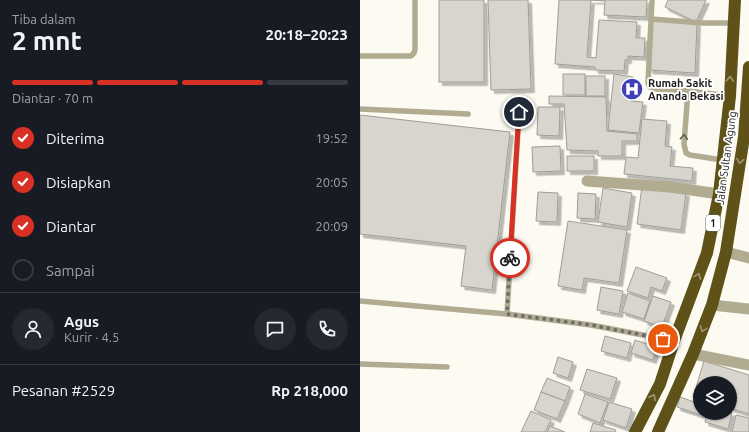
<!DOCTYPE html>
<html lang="id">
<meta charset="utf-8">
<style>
body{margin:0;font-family:Ubuntu,sans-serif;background:#242831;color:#f1f3f6;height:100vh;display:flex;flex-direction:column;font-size:15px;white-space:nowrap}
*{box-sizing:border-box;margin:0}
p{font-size:13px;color:#9ea1a6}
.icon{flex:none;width:22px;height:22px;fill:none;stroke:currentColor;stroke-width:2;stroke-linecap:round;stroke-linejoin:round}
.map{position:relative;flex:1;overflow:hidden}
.panel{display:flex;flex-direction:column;background:#171b24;width:360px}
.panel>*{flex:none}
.controls{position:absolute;left:333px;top:376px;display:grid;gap:8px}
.controls a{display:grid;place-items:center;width:44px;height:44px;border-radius:50%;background:#171b24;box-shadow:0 1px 3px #0004;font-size:20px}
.pin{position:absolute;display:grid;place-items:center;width:34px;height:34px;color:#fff;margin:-17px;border:2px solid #fff;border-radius:50%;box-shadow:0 1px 4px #0007}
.courier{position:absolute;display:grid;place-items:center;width:40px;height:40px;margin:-20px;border:3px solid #d93025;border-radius:50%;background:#fff;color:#222;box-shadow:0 1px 5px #0007}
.headline em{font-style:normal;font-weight:700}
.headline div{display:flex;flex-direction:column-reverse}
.headline{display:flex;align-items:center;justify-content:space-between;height:68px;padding:0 12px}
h1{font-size:26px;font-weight:700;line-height:30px}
.bar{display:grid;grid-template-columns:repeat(4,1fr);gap:6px 4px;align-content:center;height:48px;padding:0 12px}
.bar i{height:5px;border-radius:3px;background:#363941}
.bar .active{background:#d93025}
.bar p{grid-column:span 4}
.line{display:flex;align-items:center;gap:10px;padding:0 12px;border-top:1px solid #363941}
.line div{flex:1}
.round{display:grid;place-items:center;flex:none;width:42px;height:42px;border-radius:21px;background:#242831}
ol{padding:0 12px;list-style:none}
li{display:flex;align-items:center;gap:12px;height:44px}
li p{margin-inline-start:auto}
li .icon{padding:4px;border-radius:50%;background:#d93025;color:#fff;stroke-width:4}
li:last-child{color:#9ea1a6}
li i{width:22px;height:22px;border:2px solid #363941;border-radius:50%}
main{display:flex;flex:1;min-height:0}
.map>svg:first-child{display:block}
</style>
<main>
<section class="panel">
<div class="headline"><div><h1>2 mnt</h1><p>Tiba dalam</p></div><em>20:18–20:23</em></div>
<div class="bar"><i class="active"></i><i class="active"></i><i class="active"></i><i></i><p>Diantar · 70 m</p></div>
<ol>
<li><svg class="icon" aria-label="check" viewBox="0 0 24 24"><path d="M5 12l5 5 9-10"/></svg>Diterima<p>19:52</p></li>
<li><svg class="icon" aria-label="check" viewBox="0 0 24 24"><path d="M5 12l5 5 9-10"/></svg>Disiapkan<p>20:05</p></li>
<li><svg class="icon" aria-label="check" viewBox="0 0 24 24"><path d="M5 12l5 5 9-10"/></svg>Diantar<p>20:09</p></li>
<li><i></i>Sampai</li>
</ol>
<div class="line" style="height:72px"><a class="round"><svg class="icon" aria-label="person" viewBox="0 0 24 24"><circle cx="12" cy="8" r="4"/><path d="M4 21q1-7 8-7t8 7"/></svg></a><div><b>Agus</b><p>Kurir · 4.5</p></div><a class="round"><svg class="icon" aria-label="chat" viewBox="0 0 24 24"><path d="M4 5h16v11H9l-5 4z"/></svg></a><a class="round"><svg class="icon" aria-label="phone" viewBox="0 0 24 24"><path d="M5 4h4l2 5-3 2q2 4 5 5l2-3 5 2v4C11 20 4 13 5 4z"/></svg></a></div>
<div class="line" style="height:52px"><div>Pesanan #2529</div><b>Rp 218,000</b></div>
</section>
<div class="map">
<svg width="389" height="432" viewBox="0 0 389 432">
<defs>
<filter id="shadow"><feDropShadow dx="3.5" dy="3.5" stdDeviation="0" flood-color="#0004"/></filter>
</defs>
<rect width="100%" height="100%" fill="#fcfaf1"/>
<!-- building -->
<g fill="#d7d5cd" stroke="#9f9d95" filter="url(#shadow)">
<rect x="79" y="0" width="45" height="82"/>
<polygon points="128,0 168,0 171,89 131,90"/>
<polygon points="199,0 287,0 286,17 244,15 245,1 231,0 227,57 236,58 239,20 277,22 276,38 285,38 284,57 268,56 268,60 265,60 264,71 235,70 235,67 195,64"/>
<polygon points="308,0 346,0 336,22 305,7"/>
<polygon points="291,19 337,23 335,73 289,70"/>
<rect x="203" y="74" width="22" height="21"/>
<polygon points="254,74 273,77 271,101 283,102 279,133 248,130"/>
<rect x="226" y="76" width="19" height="20"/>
<polygon points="189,96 246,97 247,131 277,134 277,141 262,141 262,156 238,156 238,151 207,150 204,104 189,104"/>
<polygon points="178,107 200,107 199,136 177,135"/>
<polygon points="0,115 150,132 132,290 101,286 106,246 0,234"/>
<polygon points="282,119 307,121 305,146 312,147 310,166 333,168 332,181 264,174 266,157 278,158"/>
<polygon points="200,146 201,171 173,172 172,147"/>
<rect x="207" y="156" width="27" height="15"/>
<polygon points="282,186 326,193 321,230 277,224"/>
<polygon points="243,188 272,193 267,227 238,222"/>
<polygon points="178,192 198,193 197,222 176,221"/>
<polygon points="218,193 236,194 235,219 217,218"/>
<polygon points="208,221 267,230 259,283 224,278 222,290 198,286"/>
<polygon points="276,267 307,278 302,291 291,287 288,298 267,291"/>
<polygon points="241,287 263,291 259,314 237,310"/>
<polygon points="268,293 290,301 284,319 262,312"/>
<polygon points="293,296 311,302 302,327 284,321"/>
<polygon points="245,336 271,343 267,358 241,351"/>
<polygon points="275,340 297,347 293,360 271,353"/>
<polygon points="198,357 213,362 208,378 193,373"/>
<polygon points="344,361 389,375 389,414 370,408 370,383 340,383 340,399 333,397"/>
<polygon points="227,369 257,378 250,399 220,390"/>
<polygon points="187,378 210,387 205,401 181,392"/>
<polygon points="181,392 205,401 197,419 174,410"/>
<polygon points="225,394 248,402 240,423 218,414"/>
<polygon points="320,397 340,404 340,413 342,413 341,415 317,407"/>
<polygon points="249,402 272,409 266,428 243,420"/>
<polygon points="171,411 191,420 185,432 161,432"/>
<polygon points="370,412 372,413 368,429 345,422 347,413 370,413"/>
<polygon points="376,415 389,418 389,432 372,432"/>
<polygon points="233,423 256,430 255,432 230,432"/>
<polygon points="190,426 205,432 187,432"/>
</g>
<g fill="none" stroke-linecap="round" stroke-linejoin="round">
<!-- lane -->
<g stroke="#b1ab92" stroke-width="5.5">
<polyline points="292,0 288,83 290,87 297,89 328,91"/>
<polyline points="291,19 343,23 373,23"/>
<polyline points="0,56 51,56 54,53 55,49 55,0"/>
<polyline points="0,109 108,114"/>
<polyline points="362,160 330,155 326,153 324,144 328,91 370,96"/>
<polyline points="0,301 147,314 231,325 314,341"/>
<polyline points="147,314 159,113"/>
<polyline points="0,364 87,367"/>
</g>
<!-- street -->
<g stroke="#b1ab92" stroke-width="11">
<polyline points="227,181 310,187 359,194"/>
<polyline points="366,252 389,258"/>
<polyline points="352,305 389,309"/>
<polyline points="333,354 389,365"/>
</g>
<!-- highway -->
<g stroke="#5f5218" stroke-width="12">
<polyline points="275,432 300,384 314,341 347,253 359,194 370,96 375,0"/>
<polyline points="298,432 333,354 352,305 366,252 384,137 389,67"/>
</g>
</g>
<!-- one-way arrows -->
<defs><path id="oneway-chevron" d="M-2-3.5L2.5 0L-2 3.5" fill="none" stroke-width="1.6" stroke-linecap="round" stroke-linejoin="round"/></defs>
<g stroke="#9f9774">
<use href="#oneway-chevron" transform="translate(370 79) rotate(-87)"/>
<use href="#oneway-chevron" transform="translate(380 161) rotate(99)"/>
<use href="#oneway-chevron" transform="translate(338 276) rotate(-69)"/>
<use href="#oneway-chevron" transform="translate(343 329) rotate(111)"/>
<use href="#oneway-chevron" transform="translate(293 397) rotate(-63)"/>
</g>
<use stroke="#625f52" href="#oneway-chevron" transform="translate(324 137) rotate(-86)"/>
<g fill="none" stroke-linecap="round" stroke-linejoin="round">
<!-- done -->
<polyline stroke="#6e6d68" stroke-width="4" stroke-dasharray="0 7.2" points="150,258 147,314 231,325 303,339"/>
<!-- route -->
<polyline stroke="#d93025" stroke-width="5" points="150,258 159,112"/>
</g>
<!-- icons -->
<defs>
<g id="hospital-disc" transform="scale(1.15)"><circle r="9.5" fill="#4141b6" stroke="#fff"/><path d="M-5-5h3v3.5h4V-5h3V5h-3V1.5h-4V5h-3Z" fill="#fff"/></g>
</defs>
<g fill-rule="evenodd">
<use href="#hospital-disc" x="272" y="89"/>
</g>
<g text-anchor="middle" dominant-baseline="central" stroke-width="3.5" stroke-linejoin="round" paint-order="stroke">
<!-- shield labels -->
<rect fill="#fff" stroke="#646462" stroke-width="1" x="346" y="215" width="14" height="16" rx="3"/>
<g font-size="10" font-weight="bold" fill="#22211e">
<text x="353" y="223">1</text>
</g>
<!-- poi labels -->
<g font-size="11" font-weight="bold" fill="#22211e" stroke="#fff" text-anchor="start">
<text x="288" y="83">Rumah Sakit<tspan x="288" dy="13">Ananda Bekasi</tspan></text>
</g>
<!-- street labels -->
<g font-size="11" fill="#22211e" stroke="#fff">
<text transform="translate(366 158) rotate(-82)">Jalan Sultan Agung</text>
</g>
</g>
</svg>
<div class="controls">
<a><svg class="icon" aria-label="layers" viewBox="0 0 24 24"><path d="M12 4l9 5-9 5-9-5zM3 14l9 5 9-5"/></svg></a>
</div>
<div class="pin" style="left:303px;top:339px;background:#ea580c"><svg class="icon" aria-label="bag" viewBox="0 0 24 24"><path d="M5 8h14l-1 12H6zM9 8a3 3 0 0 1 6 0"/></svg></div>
<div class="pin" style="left:159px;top:112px;background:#1f2937"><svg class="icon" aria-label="home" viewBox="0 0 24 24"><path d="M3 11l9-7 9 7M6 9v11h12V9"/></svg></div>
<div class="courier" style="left:150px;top:258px"><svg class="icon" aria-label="bike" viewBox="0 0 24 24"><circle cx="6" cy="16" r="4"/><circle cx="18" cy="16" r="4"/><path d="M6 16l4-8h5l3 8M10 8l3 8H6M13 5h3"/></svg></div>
</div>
</main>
